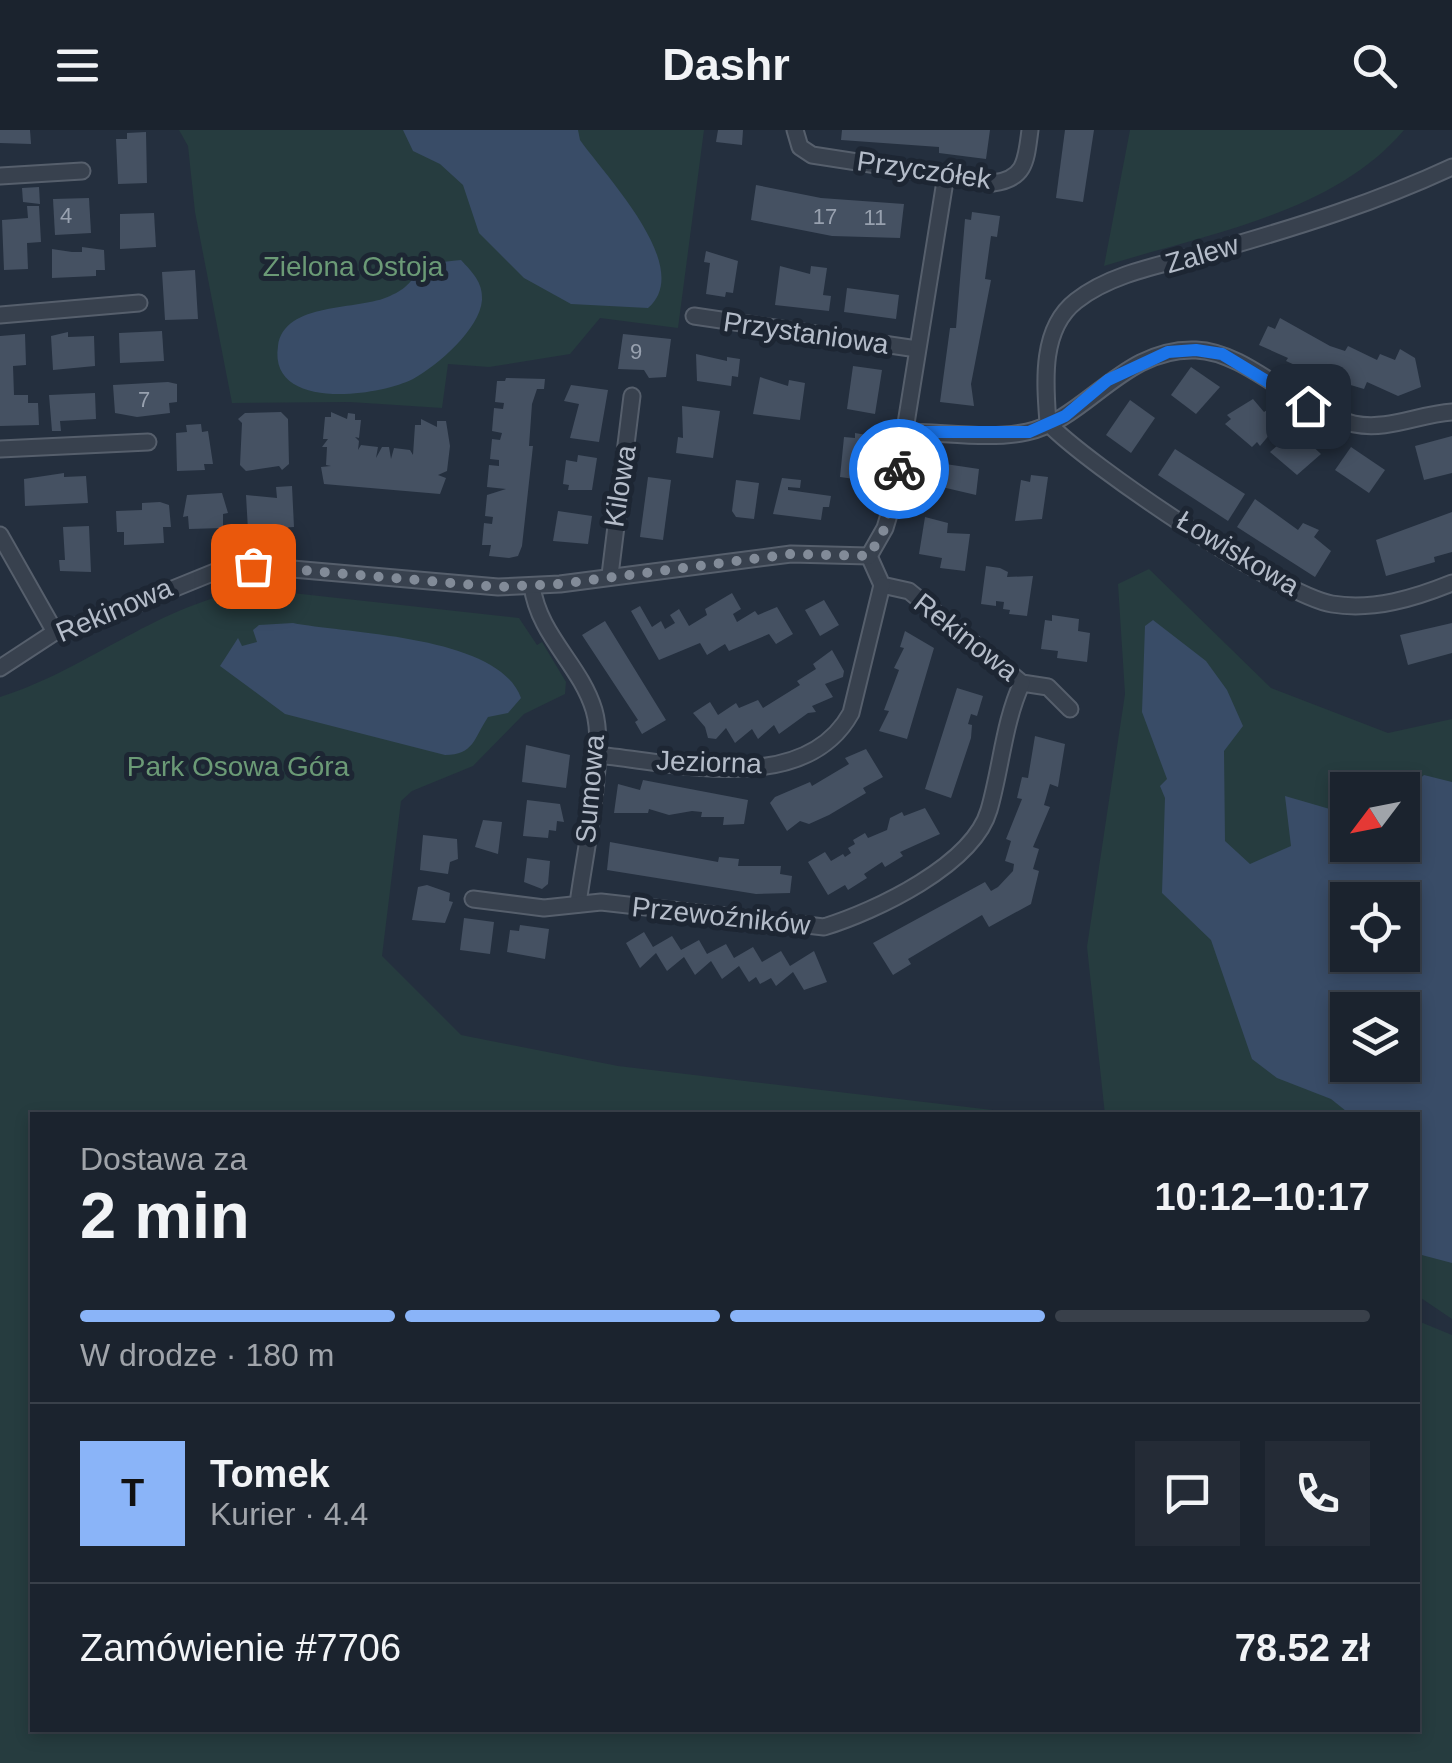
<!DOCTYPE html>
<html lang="pl">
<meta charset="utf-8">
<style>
body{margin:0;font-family:Arial,sans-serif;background:#242b36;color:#f1f3f6;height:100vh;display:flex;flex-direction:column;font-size:38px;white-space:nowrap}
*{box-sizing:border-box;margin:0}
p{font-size:32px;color:#a0a4aa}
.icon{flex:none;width:55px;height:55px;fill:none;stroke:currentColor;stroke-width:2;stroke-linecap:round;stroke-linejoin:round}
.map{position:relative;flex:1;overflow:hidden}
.drawer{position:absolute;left:30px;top:982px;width:1390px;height:620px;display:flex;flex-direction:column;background:#1b232e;border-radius:0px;box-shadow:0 5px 15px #0003,0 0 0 2px #39404a}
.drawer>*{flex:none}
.needle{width:65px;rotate:238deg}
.buttons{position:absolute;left:1330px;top:642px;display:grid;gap:20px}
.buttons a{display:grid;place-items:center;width:90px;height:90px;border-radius:0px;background:#1b232e;box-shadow:0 5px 15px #0003,0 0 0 2px #39404a;font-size:50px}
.pin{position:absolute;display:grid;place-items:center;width:85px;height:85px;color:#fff;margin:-42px;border-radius:20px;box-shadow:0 5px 15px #0006}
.courier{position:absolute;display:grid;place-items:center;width:100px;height:100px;margin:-50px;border:8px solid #1a73e8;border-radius:50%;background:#fff;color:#222;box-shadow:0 2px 12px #0007}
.headline em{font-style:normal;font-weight:700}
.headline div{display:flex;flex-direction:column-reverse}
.headline{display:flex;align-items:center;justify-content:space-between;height:170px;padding:0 50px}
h1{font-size:65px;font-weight:700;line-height:75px}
.bar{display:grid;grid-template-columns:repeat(4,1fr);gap:15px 10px;align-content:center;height:120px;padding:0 50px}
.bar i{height:12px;border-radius:8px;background:#39404a}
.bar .on{background:#8ab4f8}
.bar p{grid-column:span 4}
.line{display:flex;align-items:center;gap:25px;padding:0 50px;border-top:2px solid #39404a}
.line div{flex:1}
.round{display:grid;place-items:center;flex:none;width:105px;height:105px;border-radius:0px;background:#242b36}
header{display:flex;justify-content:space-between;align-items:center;height:130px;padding:0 50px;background:#1b232e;font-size:45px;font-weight:700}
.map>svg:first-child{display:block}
</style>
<header><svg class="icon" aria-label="menu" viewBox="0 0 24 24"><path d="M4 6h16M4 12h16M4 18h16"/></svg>Dashr<svg class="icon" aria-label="search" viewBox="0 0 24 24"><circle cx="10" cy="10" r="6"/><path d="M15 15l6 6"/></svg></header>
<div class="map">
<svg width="1452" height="1633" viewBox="0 0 1452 1633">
<rect width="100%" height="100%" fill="#242f3e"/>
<!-- green -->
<g fill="#263c3f" fill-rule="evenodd">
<polygon points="179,0 704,0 678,198 600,188 570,224 489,237 448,234 442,278 350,272 232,273 195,82 188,16"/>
<path d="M1130,0H1404C1333,84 1205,104 1104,136Z"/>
<path d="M1149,439L1271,558L1388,603L1452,589V1189L1418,1166V985H1105L1087,817L1125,564L1118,454ZM1348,660H1402V715H1348ZM1348,770H1402V825H1348ZM1348,880H1402V935H1348Z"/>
<path d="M256,459L519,488L537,515L542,512L566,552L565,564L524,584L473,636L412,661L401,671L382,826L461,905L618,936L1034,985H32V1600H1418V1191L1452,1205V1633H0V567C90,539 161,471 256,459Z"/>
</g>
<!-- water -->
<g fill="#394c67" fill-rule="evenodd">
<path d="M403,0H578L580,10C606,47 695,138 648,178L571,174L524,148L479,103L463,55L440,34L413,21Z"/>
<path d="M461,130C472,142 483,152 482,170C480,199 437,236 413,249C377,267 268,281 278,216C284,171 359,181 390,166C425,151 404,134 461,130Z"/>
<path d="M1153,490L1206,531L1227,560L1243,596L1224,621L1225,711L1250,734L1291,716L1285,666L1347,684L1348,715H1402V660H1379L1410,657L1424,645L1452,652V1133L1418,1124V985H1351L1331,969L1277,948L1252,929L1211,810L1162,763L1165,668L1160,656L1167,649L1142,582L1145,496ZM1402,770V825H1348V770ZM1348,880H1402V935H1348Z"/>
<path d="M293,493C348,504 499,505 521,568L508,583L488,587C474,608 474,625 445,625L285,584L220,536L238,508L242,516L257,512L253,500L259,495Z"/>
</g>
<!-- building -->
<g fill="#455162">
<polygon points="0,0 30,0 31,14 0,13"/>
<polygon points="718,0 743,0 742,15 716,12"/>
<polygon points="842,0 990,0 986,29 939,23 939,17 841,10"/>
<polygon points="1065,0 1094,0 1083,72 1056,68"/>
<polygon points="146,2 147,53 118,54 116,9 127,9 127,3"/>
<polygon points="756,55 821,68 904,74 900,108 832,106 751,90"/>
<polygon points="39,57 40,74 23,72 22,58"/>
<polygon points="89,68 91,103 55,105 53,69"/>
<polygon points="27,76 39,76 41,112 27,113 28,139 4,140 2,90 28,88"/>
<polygon points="972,82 1000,86 997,107 991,106 985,149 991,150 971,254 974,276 940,272 950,198 956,198 965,89 971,90"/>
<polygon points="154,83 156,117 120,119 120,84"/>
<polygon points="82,117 104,120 105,140 96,140 96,146 52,148 52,119 72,122 82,122"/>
<polygon points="706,121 738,131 733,163 726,162 725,167 706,164 710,133 704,132"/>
<polygon points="780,136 810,144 811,136 827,138 823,165 831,166 829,181 775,175"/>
<polygon points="195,140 198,189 165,190 162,142"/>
<polygon points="847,158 899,165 896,189 844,182"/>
<polygon points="1280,188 1330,216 1345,221 1348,216 1377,230 1380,224 1395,230 1400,219 1415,228 1421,257 1398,266 1367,252 1364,259 1317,245 1286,231 1288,228 1259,215 1268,196 1275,199"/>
<polygon points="162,201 164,231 120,233 119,203"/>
<polygon points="68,202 68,207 94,206 95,236 53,240 51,206"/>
<polygon points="25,204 26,235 13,236 14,265 28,265 28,273 38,273 39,295 0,296 0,206"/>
<polygon points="623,204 671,209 666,247 649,248 644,240 618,239"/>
<polygon points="696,224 727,231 727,227 740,229 738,247 732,246 731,256 697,251"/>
<polygon points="853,236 882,240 875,284 847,279"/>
<polygon points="1191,237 1220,257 1196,284 1171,265"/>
<polygon points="760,247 788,256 789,250 805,253 800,290 753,284"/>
<polygon points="506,248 545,249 544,259 537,259 532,274 529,316 533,316 522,416 518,426 509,428 489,426 491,415 482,415 484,393 492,394 493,387 485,386 487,365 506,359 487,357 489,335 499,336 499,330 490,329 492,309 500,310 502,303 492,301 494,278 503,279 504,273 495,272 497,251 505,251"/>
<polygon points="168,252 177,254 177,272 169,273 170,283 137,287 115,283 113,255"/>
<polygon points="571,255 608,260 599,312 570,308 579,274 564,271"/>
<polygon points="95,263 96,289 60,291 61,301 52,301 49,265"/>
<polygon points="1253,269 1264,282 1270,278 1281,291 1260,316 1257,312 1252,317 1225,294 1231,289 1227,285"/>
<polygon points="1130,270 1155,288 1131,323 1106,305"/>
<polygon points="682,276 720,281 713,328 676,323 678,307 683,308"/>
<polygon points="281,282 288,289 289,334 282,340 279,336 246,341 240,335 242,293 238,289 245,283"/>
<polygon points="331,282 347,289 348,283 355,284 355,290 361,290 359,308 355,307 359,311 358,320 361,315 378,317 376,328 382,317 389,317 391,329 394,318 410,320 413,325 415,295 421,295 421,289 437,297 437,291 446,291 450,316 447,341 438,345 446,348 440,364 324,354 321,337 331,336 326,335 327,317 322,317 328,309 323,309 325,287 331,287"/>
<polygon points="201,294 202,302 208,301 213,334 204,334 205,340 177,341 176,303 187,302 186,295"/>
<polygon points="1295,300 1321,324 1297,345 1270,322"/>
<polygon points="855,303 872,306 862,350 840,347 844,307 855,308"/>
<polygon points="1452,306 1452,343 1424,350 1415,316"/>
<polygon points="1351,317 1385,340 1369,363 1335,340"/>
<polygon points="1175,319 1245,364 1228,391 1158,345"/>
<polygon points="578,325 597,328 592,360 568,360 569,355 563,354 566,330 577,332"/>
<polygon points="932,332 979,339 976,365 929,354"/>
<polygon points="64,343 64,347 86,346 88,373 25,376 24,349"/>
<polygon points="1031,345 1048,347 1042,389 1015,391 1021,350 1030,352"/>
<polygon points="648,347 671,350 663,410 640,407"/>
<polygon points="782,348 801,350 800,358 788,357 788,360 831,366 829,377 823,377 821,390 773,384"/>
<polygon points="736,350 759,353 754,389 736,387 732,381"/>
<polygon points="292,356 294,397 248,400 246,365 277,368 276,357"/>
<polygon points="222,363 228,383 223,384 223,398 189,399 188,386 183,387 187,365"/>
<polygon points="1255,369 1298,400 1303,393 1319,400 1314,407 1331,421 1315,447 1237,397"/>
<polygon points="160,372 169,375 171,397 163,397 164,413 124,415 124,402 117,402 116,381 142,380 142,373"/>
<polygon points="558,381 592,386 588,414 553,411"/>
<polygon points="1452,382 1452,422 1434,427 1435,432 1386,446 1376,410"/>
<polygon points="925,387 948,393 947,403 970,404 965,441 940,438 942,428 919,424"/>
<polygon points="89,396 91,442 60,441 59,430 65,430 63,397"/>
<polygon points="986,436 1000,438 1008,442 1007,447 1033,446 1027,486 1009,484 1010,480 1003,479 1004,472 996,471 996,476 981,474"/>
<polygon points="732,463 741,479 733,484 737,492 755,481 758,485 777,477 793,504 776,514 769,504 729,521 725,514 707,525 700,513 659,530 631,481 640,476 652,497 661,491 665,499 675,493 670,485 679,479 689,496 707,485 705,479"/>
<polygon points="824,470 839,495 820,506 805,480"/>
<polygon points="1052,485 1079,489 1078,501 1090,503 1087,532 1057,528 1058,521 1041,519 1045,490 1052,491"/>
<polygon points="605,491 666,590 642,604 635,592 638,590 582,505"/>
<polygon points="1452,493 1452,523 1408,535 1400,505"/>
<polygon points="905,501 934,518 907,609 879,601 889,581 884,580 899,540 894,538 904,518 900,517"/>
<polygon points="832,520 844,541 843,547 825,554 833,567 812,576 816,582 808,583 779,604 774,595 758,609 752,599 735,613 726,598 716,609 708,608 705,597 693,583 710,572 718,585 736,573 739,578 758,570 763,578 800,555 797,551 816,539 813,534"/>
<polygon points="957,558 983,566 977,586 971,584 968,594 972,595 971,608 951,668 925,659"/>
<polygon points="1035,606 1065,614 1058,657 1050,654 1044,675 1050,677 1033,717 1039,719 1033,739 1039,741 1031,774 989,797 982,785 908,829 911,834 893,845 873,813 985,752 991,761 998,757 1013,741 1014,734 1005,731 1011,711 1006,709 1022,669 1017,668 1022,647 1028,648"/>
<polygon points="526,615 570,625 566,658 522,652"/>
<polygon points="866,619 883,647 863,658 866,663 829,685 809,694 800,691 787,701 770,673 775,667 810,652 812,656 849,634 845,628"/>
<polygon points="643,650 748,670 744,694 723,695 724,687 701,687 702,682 692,681 669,685 649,679 648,683 614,683 618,654 640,660"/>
<polygon points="527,670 560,674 564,692 557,691 556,701 549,700 548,708 523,706"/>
<polygon points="925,678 940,704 900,722 903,726 885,737 882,732 864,744 867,748 848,760 845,755 828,765 808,732 825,722 831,731 843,724 845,727 851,723 848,718 855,714 853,710 865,703 868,708 887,700 890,688 902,682 904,686"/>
<polygon points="483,690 502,692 498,724 475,717"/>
<polygon points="423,705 457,709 458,729 450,732 448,744 420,740"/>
<polygon points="610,712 718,732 719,727 739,729 738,736 781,736 780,744 792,746 790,763 756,764 607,740"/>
<polygon points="527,728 550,731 548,754 542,759 524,752"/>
<polygon points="427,755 450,763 449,771 453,772 445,793 412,790 418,757"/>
<polygon points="464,788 494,792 490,824 460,820"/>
<polygon points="520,795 549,799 545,829 507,822 510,800 519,801"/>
<polygon points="644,802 653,817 672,806 681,820 699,810 707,824 726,814 734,828 753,817 762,832 781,821 790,836 814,821 827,852 804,860 793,842 776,856 771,848 760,854 756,847 749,852 739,836 722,849 711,831 695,845 684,827 667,841 656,823 640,838 626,813"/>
</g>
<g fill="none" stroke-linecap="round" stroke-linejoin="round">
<!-- street casing -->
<g stroke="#565f6c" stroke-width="19">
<g id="street">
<path d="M795,0L800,17L812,25L993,53C1026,49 1026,30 1030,0"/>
<polyline points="0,46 82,41"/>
<polyline points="0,185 139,173"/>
<polyline points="694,186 917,219"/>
<path d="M1048,293C1045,253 1040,199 1076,171C1115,140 1174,133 1220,119C1300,96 1377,72 1452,37"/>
<path d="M1048,293C1086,334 1280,465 1332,474C1373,481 1415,468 1452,453"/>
<path d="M905,302C943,302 990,310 1027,302C1087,289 1123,217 1196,220C1249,222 1298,282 1354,294C1388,301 1419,284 1452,282"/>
<polyline points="0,319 148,312"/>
<polyline points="0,405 55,502"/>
<polyline points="869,426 885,398 894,368 946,45"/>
<polyline points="869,426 882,455 909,461 1022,553 1048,557 1070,579"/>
<polyline points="610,445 632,266"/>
<path d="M532,456C539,506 580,534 594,580C607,623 584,726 578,774"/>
<polyline points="0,538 55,502 94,491 222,439 281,438 498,457 560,454 791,424 869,426"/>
<path d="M596,625C674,632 804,668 851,583L882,455"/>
<path d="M473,769L544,778L601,772L824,797C876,781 973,735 989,680C1001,639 1004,591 1022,553"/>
</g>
</g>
<!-- street -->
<use href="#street" stroke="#38414e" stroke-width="15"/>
</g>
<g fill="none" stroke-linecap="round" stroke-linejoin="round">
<!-- done -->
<polyline stroke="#828b98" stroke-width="10" stroke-dasharray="0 18" points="253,436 498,457 560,454 791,424 869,426 885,398 899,339"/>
<!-- route -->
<polyline stroke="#1a73e8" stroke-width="12" points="899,339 905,302 1029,302 1065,286 1108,250 1168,222 1196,220 1222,224 1308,276"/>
</g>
<g text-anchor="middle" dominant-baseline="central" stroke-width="10" stroke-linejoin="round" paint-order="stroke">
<!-- number labels -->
<g font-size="22" fill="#98a1af">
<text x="66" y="85">4</text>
<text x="825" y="86">17</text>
<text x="875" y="87">11</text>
<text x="636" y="221">9</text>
<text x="144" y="269">7</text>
</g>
<!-- street labels -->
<g font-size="28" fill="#b4bcc9" stroke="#1d2633">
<text transform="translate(924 40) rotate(8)">Przyczółek</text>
<text transform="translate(1202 124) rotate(-16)">Zalew</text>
<text transform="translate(806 203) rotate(8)">Przystaniowa</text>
<text transform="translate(620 356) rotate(-81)">Kilowa</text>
<text transform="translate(1238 423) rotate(31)">Łowiskowa</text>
<text transform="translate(114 480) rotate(-23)">Rekinowa</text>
<text transform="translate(966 507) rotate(38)">Rekinowa</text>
<text transform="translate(709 632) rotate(2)">Jeziorna</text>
<text transform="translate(590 659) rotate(-85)">Sumowa</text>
<text transform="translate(721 786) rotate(6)">Przewoźników</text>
</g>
<!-- park labels -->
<g font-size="28" fill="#6b9a76" stroke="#1d2633">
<text x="353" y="136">Zielona Ostoja</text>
<text x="238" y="636">Park Osowa Góra</text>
</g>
</g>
</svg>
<div class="buttons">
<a><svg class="needle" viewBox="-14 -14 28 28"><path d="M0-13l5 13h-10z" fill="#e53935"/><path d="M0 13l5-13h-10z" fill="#a0a4aa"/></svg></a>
<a><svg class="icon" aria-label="locate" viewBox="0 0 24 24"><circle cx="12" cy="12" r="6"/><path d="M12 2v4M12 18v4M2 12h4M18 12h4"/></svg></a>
<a><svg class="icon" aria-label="layers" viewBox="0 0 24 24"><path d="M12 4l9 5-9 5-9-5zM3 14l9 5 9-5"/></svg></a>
</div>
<div class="pin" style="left:253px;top:436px;background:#ea580c"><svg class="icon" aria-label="bag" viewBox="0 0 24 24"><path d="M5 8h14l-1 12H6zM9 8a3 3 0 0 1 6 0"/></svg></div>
<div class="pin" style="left:1308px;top:276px;background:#1f2937"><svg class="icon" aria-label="home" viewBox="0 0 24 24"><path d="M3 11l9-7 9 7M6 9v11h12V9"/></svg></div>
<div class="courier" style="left:899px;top:339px"><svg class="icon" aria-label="bike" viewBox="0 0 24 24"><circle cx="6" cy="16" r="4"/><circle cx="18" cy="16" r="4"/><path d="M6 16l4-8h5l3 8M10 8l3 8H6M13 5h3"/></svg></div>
<section class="drawer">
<div class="headline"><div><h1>2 min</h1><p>Dostawa za</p></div><em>10:12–10:17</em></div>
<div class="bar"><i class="on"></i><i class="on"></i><i class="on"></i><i></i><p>W drodze · 180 m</p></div>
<div class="line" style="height:180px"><b class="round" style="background:#8ab4f8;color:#111">T</b><div><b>Tomek</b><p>Kurier · 4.4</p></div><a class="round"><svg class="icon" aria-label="chat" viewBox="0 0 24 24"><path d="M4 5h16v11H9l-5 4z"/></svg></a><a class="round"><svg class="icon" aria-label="phone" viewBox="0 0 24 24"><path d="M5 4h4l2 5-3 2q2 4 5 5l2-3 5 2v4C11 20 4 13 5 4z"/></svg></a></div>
<div class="line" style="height:130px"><div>Zamówienie #7706</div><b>78.52 zł</b></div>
</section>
</div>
